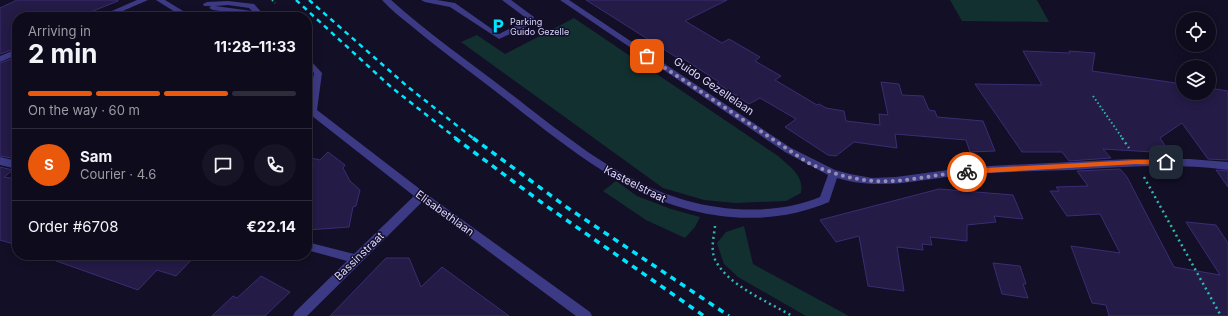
<!DOCTYPE html>
<meta charset="utf-8">
<style>
body{margin:0;font-family:Inter,sans-serif;background:#171425;color:#f1f3f6;height:100vh;display:flex;flex-direction:column;font-size:15px;white-space:nowrap}
*{box-sizing:border-box;margin:0}
p{font-size:13px;color:#9b9ba3}
.icon{flex:none;width:22px;height:22px;fill:none;stroke:currentColor;stroke-width:2;stroke-linecap:round;stroke-linejoin:round}
.map{position:relative;flex:1;overflow:hidden}
.drawer{position:absolute;left:12px;top:12px;width:300px;height:248px;display:flex;flex-direction:column;background:#0e0b1c;border-radius:16px;box-shadow:0 2px 10px #0003,0 0 0 1px #2e2b3b}
.drawer>*{flex:none}
.fabs{position:absolute;left:1176px;top:12px;display:grid;gap:8px}
.fabs a{display:grid;place-items:center;width:40px;height:40px;border-radius:50%;background:#0e0b1c;box-shadow:0 2px 10px #0003,0 0 0 1px #2e2b3b;font-size:20px}
.pin{position:absolute;display:grid;place-items:center;width:34px;height:34px;color:#fff;margin:-17px;border-radius:8px;box-shadow:0 2px 6px #0006}
.courier{position:absolute;display:grid;place-items:center;width:40px;height:40px;margin:-20px;border:3px solid #ea580c;border-radius:50%;background:#fff;color:#222;box-shadow:0 1px 5px #0007}
.summary em{font-style:normal;font-weight:700}
.summary div{display:flex;flex-direction:column-reverse}
.summary{display:flex;align-items:center;justify-content:space-between;height:68px;padding:0 16px}
h1{font-size:26px;font-weight:700;line-height:30px}
.bar{display:grid;grid-template-columns:repeat(4,1fr);gap:6px 4px;align-content:center;height:48px;padding:0 16px}
.bar i{height:5px;border-radius:3px;background:#2e2b3b}
.bar .active{background:#ea580c}
.bar p{grid-column:span 4}
.line{display:flex;align-items:center;gap:10px;padding:0 16px;border-top:1px solid #2e2b3b}
.line div{flex:1}
.round{display:grid;place-items:center;flex:none;width:42px;height:42px;border-radius:21px;background:#171425}
.map>svg:first-child{display:block}
</style>
<div class="map">
<svg width="1228" height="316" viewBox="0 0 1228 316">
<rect width="100%" height="100%" fill="#130f26"/>
<!-- green -->
<g fill="#12302f">
<polygon points="950,0 1037,0 1049,22 962,21"/>
<path d="M574,18L778,156C790,167 804,175 801,193L786,201L735,203L704,200L663,188L461,42L477,35L505,54Z"/>
<polygon points="616,181 637,196 671,209 700,217 695,227 685,238 646,220 603,191"/>
<polygon points="744,226 753,264 849,316 806,316 738,277 724,264 717,243 726,232"/>
</g>
<!-- building -->
<g fill="#241b47" stroke="#3b2d73">
<polygon points="17,0 118,0 118,1 78,17 17,17 17,48 0,54 0,8"/>
<polygon points="586,0 727,0 685,21 722,43 729,39 760,57 755,61 781,76 775,80 817,105 819,104 826,108 844,111 846,121 880,125 879,114 888,115 881,82 899,84 902,95 923,96 929,110 935,111 937,117 983,121 995,151 970,152 966,140 895,134 897,148 854,142 836,156 828,155 785,127 796,119 760,98 749,104 717,83 719,82 679,56 676,57"/>
<polygon points="1023,51 1070,53 1069,51 1095,53 1092,71 1183,84 1183,93 1209,93 1209,88 1228,91 1228,160 1208,159 1182,123 1160,138 1170,153 1103,149 1111,158 1069,161 1062,152 1022,152 975,84 1042,85"/>
<polygon points="17,57 17,159 0,156 0,63"/>
<polygon points="328,152 345,165 343,168 350,181 360,190 356,206 353,207 349,227 307,230 307,157 320,160"/>
<polygon points="0,167 13,170 4,177 17,179 17,245 0,240"/>
<polygon points="1120,169 1127,177 1174,267 1220,275 1186,222 1216,225 1228,243 1228,316 1109,316 1106,305 1092,303 1071,246 1120,253 1100,214 1067,216 1050,191 1059,191 1056,187 1088,186 1077,171"/>
<polygon points="1216,170 1228,171 1228,187"/>
<polygon points="939,189 1013,195 1023,219 994,216 996,222 967,225 967,241 930,237 932,245 922,244 923,250 897,247 904,291 868,286 859,236 836,242 820,220"/>
<polygon points="46,255 196,255 176,276 157,270 138,290 45,257"/>
<polygon points="386,258 409,258 421,287 442,267 509,316 330,316"/>
<polygon points="993,263 1020,266 1026,284 1023,284 1028,298 1002,294"/>
<polygon points="261,276 290,292 265,316 212,316 233,296 237,298"/>
</g>
<g fill="none" stroke-linecap="round" stroke-linejoin="round">
<!-- path-far1 -->
<g stroke="#2fb8b0" stroke-width="2" stroke-dasharray="1.5 2.5" stroke-linecap="butt">
<polyline points="272,0 275,3"/>
<polyline points="1093,96 1123,139"/>
</g>
<!-- path -->
<g stroke="#2fb8b0" stroke-width="2.5" stroke-dasharray="2 3.5" stroke-linecap="butt">
<polyline points="1122,138 1129,148"/>
<polyline points="1144,177 1221,316"/>
<path d="M715,226C714,236 711,247 714,257C724,284 769,302 792,316"/>
</g>
<!-- minor -->
<g fill="#3d3a85" fill-rule="evenodd">
<polygon points="137,0 148,0 109,17 98,17"/>
<polygon points="156,0 165,0 193,17 183,17"/>
<path d="M382,0H391C428,33 468,61 507,91C578,145 641,202 735,209C764,211 793,208 820,197L828,175L785,152L560,0H569L791,148L835,170L850,174L872,178L896,177L970,167L1130,159H1189L1228,162V170C1175,163 1124,167 1071,170C1038,171 1005,172 971,174C925,178 883,192 837,178L829,202C798,215 765,220 731,217C633,209 561,141 486,84C460,64 434,45 409,24C400,17 390,9 382,0Z"/>
<polygon points="421,0 437,0 455,3 499,34 525,21 526,18 502,0 511,0 534,17 532,24 499,39 450,7 425,2"/>
<path d="M228,1L254,4L266,17L213,10L209,8L211,6H204L203,4L207,2ZM228,5L249,8L252,11L215,6Z"/>
<polygon points="211,13 226,15 230,17 213,17 210,15"/>
<polygon points="17,49 17,55 0,62 0,56"/>
<polygon points="307,59 310,60 322,73 317,110 425,193 590,312 592,316 576,316 422,202 307,316 293,316 295,312 347,261 307,250 307,242 354,254 414,196 307,112 307,104 308,104 314,73 307,67"/>
<polygon points="0,157 17,161 17,169 0,165"/>
</g>
<!-- rail-far1 -->
<g stroke="#00e5ff" stroke-width="2.5" stroke-dasharray="5 4.5" stroke-linecap="butt">
<polyline points="296,0 391,87 457,139"/>
<polyline points="309,0 408,87 474,139"/>
</g>
<!-- rail -->
<g stroke="#00e5ff" stroke-width="3.5" stroke-dasharray="6 5.5" stroke-linecap="butt">
<polyline points="455,138 545,205 704,316"/>
<polyline points="473,138 565,206 729,316"/>
</g>
</g>
<!-- route -->
<polygon fill="#ea580c" points="1136,160 1166,160 1169,162 1166,165 1136,164 967,174 964,172 967,169"/>
<g fill="none" stroke-linecap="round" stroke-linejoin="round">
<!-- done -->
<path stroke="#948fb3" stroke-width="4" stroke-dasharray="0 7.2" d="M647,56L810,164C836,175 863,183 891,181C917,180 942,173 967,172"/>
</g>
<!-- icons -->
<defs>
<g id="parking-bare" transform="scale(1.2)"><path d="M-3.5-5.5H1a3.5 3.5 0 0 1 0 7H-1V5.5H-3.5ZM-1-3.4V-.6H.8a1.4 1.4 0 0 0 0-2.8Z" fill="#00e5ff" stroke="#130f26" stroke-width="2.5" paint-order="stroke"/></g>
</defs>
<g fill-rule="evenodd">
<use href="#parking-bare" x="498" y="26"/>
</g>
<g text-anchor="middle" dominant-baseline="central" stroke-width="3" stroke-linejoin="round" paint-order="stroke">
<!-- far-poi labels -->
<g font-size="9" fill="#d9d4ff" stroke="#130f26" text-anchor="start">
<text x="510" y="21">Parking<tspan x="510" dy="10">Guido Gezelle</tspan></text>
</g>
<!-- street labels -->
<g font-size="11" fill="#d9d4ff" stroke="#130f26">
<text transform="translate(714 86) rotate(34)">Guido Gezellelaan</text>
<text transform="translate(635 184) rotate(27)">Kasteelstraat</text>
<text transform="translate(445 213) rotate(36)">Elisabethlaan</text>
<text transform="translate(359 256) rotate(-44)">Bassinstraat</text>
</g>
</g>
</svg>
<div class="fabs">
<a><svg class="icon" aria-label="locate" viewBox="0 0 24 24"><circle cx="12" cy="12" r="6"/><path d="M12 2v4M12 18v4M2 12h4M18 12h4"/></svg></a>
<a><svg class="icon" aria-label="layers" viewBox="0 0 24 24"><path d="M12 4l9 5-9 5-9-5zM3 14l9 5 9-5"/></svg></a>
</div>
<div class="pin" style="left:647px;top:56px;background:#ea580c"><svg class="icon" aria-label="bag" viewBox="0 0 24 24"><path d="M5 8h14l-1 12H6zM9 8a3 3 0 0 1 6 0"/></svg></div>
<div class="pin" style="left:1166px;top:162px;background:#1f2937"><svg class="icon" aria-label="home" viewBox="0 0 24 24"><path d="M3 11l9-7 9 7M6 9v11h12V9"/></svg></div>
<div class="courier" style="left:967px;top:172px"><svg class="icon" aria-label="bike" viewBox="0 0 24 24"><circle cx="6" cy="16" r="4"/><circle cx="18" cy="16" r="4"/><path d="M6 16l4-8h5l3 8M10 8l3 8H6M13 5h3"/></svg></div>
<section class="drawer">
<div class="summary"><div><h1>2 min</h1><p>Arriving in</p></div><em>11:28–11:33</em></div>
<div class="bar"><i class="active"></i><i class="active"></i><i class="active"></i><i></i><p>On the way · 60 m</p></div>
<div class="line" style="height:72px"><b class="round" style="background:#ea580c;color:#fff">S</b><div><b>Sam</b><p>Courier · 4.6</p></div><a class="round"><svg class="icon" aria-label="chat" viewBox="0 0 24 24"><path d="M4 5h16v11H9l-5 4z"/></svg></a><a class="round"><svg class="icon" aria-label="phone" viewBox="0 0 24 24"><path d="M5 4h4l2 5-3 2q2 4 5 5l2-3 5 2v4C11 20 4 13 5 4z"/></svg></a></div>
<div class="line" style="height:52px"><div>Order #6708</div><b>€22.14</b></div>
</section>
</div>
